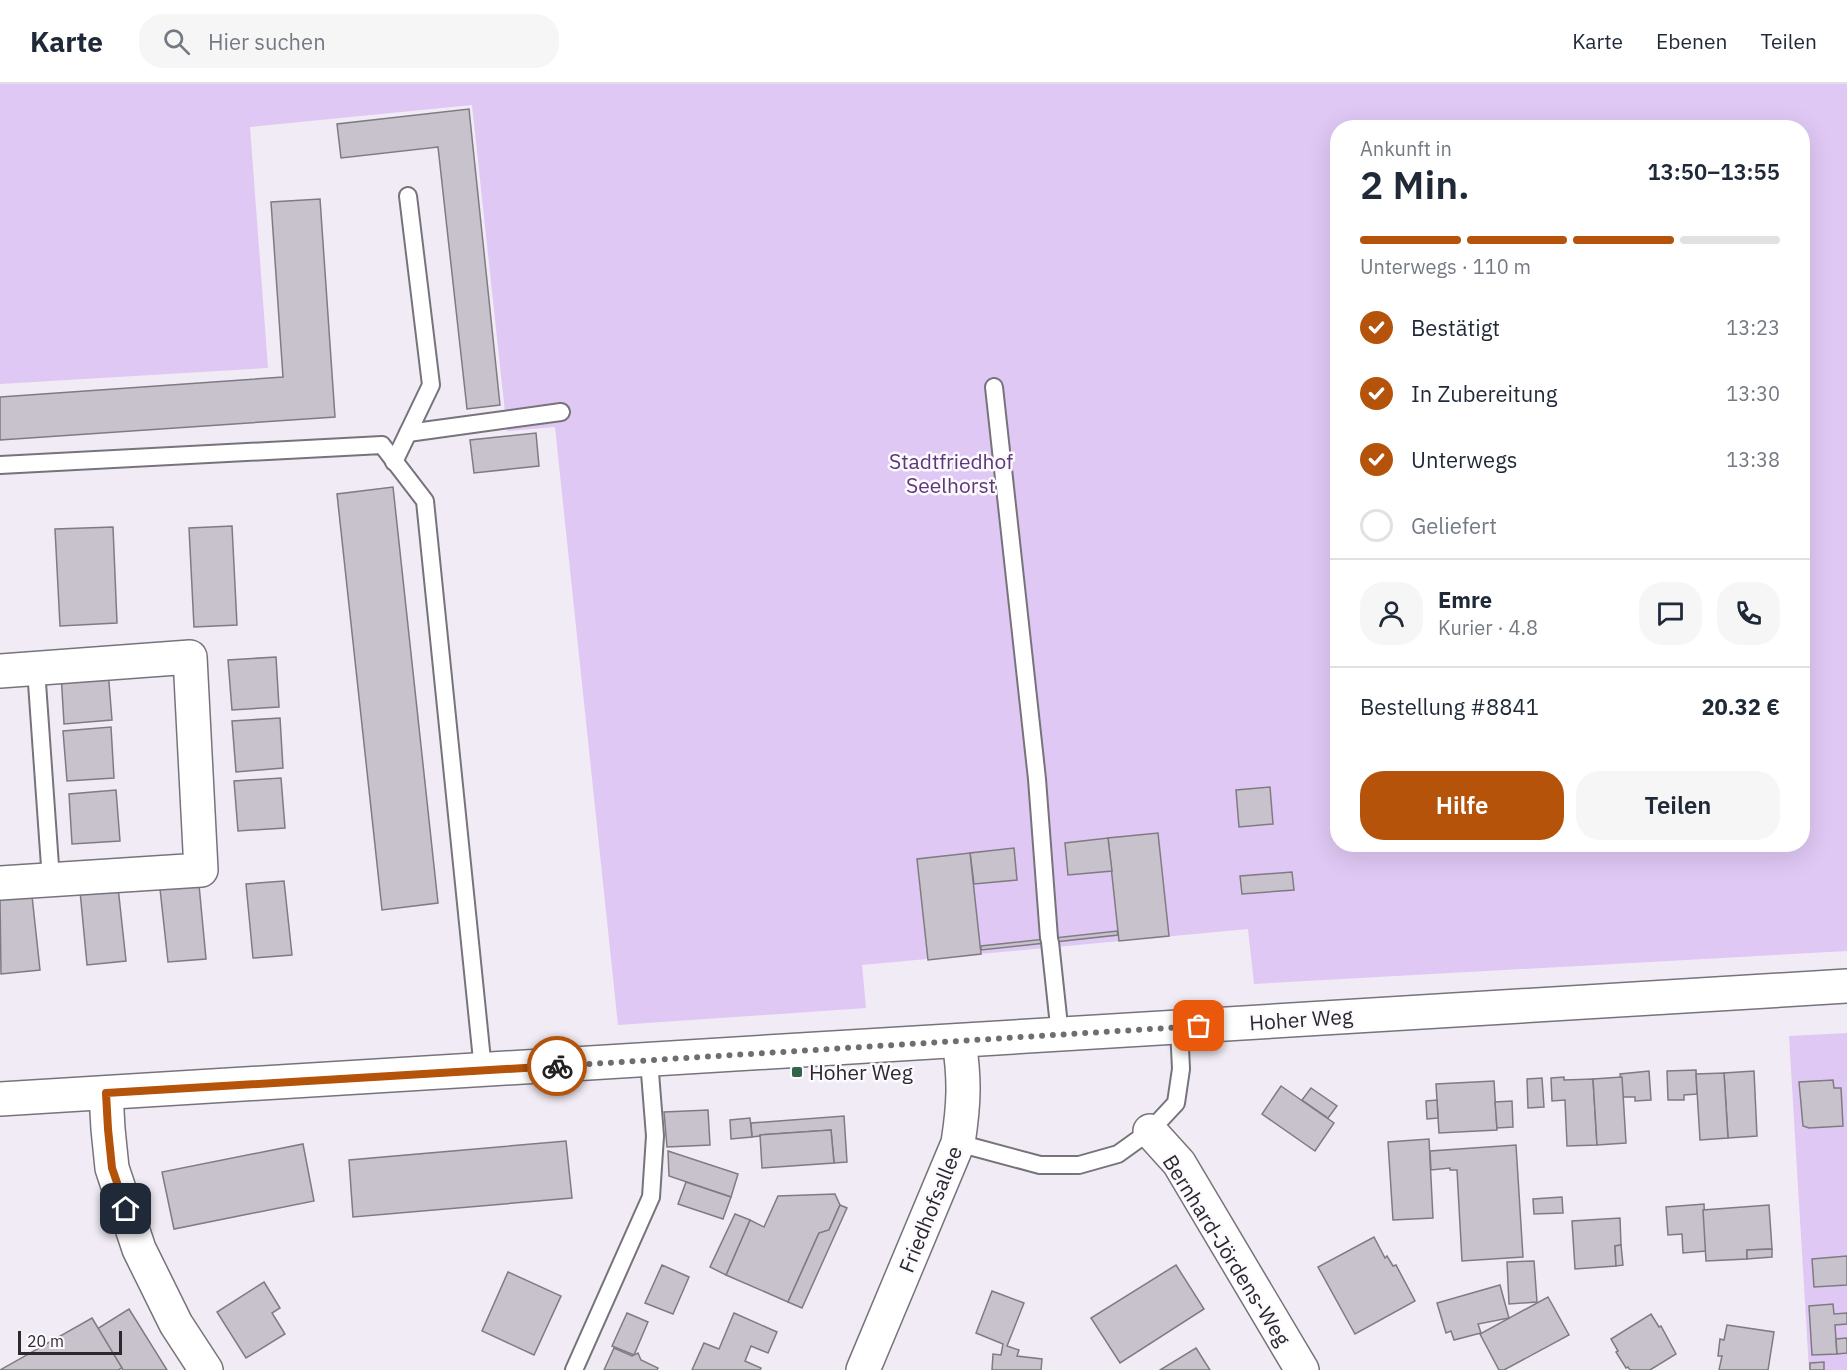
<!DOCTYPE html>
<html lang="de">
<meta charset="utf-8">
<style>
body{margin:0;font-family:"IBM Plex Sans",sans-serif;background:#f6f6f7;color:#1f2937;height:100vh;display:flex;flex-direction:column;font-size:22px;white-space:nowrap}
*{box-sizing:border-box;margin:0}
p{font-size:20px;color:#747a83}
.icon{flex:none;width:33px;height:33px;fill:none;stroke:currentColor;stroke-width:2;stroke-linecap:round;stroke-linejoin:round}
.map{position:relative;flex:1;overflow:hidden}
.drawer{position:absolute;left:1330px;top:36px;width:480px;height:732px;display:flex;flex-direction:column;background:#fff;border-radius:24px;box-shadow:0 6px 24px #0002}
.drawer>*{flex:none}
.scale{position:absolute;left:18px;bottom:15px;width:104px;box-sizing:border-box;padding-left:6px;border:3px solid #2b292c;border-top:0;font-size:16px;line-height:21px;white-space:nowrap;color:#2b292c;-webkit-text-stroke:4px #fcf9ff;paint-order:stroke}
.pin{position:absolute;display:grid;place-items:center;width:51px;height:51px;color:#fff;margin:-26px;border-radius:12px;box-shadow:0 3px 9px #0006}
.courier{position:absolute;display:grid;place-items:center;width:60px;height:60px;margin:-30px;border:4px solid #b45309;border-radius:50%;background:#fff;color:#222;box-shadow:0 2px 8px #0007}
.summary em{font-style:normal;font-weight:600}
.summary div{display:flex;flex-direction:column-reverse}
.summary{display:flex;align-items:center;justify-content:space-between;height:102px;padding:0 30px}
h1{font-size:39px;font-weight:600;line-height:45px}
.bar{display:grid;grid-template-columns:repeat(4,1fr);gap:9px 6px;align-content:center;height:72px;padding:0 30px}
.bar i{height:8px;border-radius:4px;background:#e0e1e3}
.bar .active{background:#b45309}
.bar p{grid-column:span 4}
.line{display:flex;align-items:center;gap:15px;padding:0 30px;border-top:2px solid #e0e1e3}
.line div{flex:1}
.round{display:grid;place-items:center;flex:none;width:63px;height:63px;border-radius:24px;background:#f6f6f7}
ol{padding:0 30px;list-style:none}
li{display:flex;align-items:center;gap:18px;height:66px}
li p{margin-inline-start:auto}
li .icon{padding:6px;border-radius:50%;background:#b45309;color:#fff;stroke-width:4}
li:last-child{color:#747a83}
li i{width:33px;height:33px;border:3px solid #e0e1e3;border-radius:50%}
.primary-button{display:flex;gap:12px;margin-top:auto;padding:12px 30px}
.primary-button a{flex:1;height:69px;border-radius:24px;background:#b45309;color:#fff;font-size:24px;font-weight:600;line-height:69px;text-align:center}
.primary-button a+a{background:#f6f6f7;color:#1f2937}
header{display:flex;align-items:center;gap:36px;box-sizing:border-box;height:84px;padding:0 30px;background:#fff;border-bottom:2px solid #e0e1e3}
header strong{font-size:28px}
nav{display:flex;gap:33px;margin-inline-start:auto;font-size:21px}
.search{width:420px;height:54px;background:#f6f6f7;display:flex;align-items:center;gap:15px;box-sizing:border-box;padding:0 21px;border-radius:24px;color:#747a83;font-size:22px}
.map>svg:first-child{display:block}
</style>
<header>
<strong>Karte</strong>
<div class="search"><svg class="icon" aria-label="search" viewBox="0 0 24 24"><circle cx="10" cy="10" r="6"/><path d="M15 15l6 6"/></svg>Hier suchen</div>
<nav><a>Karte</a><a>Ebenen</a><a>Teilen</a></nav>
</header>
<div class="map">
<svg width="1847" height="1286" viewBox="0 0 1847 1286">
<rect width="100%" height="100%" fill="#f0ebf4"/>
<!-- green -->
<g fill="#dfc8f4" fill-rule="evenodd">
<path d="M0,0H1847V867L1254,900L1248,845L862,881L866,924L618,941L555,343L507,347L472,21L250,43L268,284L0,300ZM1338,44H1803V760H1338Z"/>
<polygon points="1847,949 1847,1286 1809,1286 1789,952"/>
</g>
<!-- building -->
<g fill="#c7c2cb" stroke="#7f7b83" stroke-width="1.5">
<polygon points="469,25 500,321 467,325 438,63 341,74 337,40"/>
<polygon points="320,115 335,333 0,356 0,313 283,293 271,118"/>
<polygon points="536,349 539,382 474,389 470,356"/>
<polygon points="393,403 438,819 382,826 337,410"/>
<polygon points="232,442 237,541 194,543 189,444"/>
<polygon points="113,443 117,539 60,542 55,445"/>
<polygon points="276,573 279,623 232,626 228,576"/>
<polygon points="108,586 112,636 64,640 61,589"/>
<polygon points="280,634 283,684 236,688 232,637"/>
<polygon points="111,643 114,694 67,697 63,647"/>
<polygon points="281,694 285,744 238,747 234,697"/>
<polygon points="1270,703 1273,740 1239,743 1236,706"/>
<polygon points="116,706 120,757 72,760 69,710"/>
<polygon points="1158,749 1169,852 1119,857 1108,754"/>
<polygon points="1108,754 1112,787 1068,791 1065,759"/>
<polygon points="1410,760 1426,760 1426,766 1411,767"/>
<polygon points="1014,764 1017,796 974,800 970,769"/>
<polygon points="970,769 981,870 928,876 917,775"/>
<polygon points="1292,788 1294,806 1242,810 1240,792"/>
<polygon points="284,797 292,871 253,874 246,800"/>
<polygon points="199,801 206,875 168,878 160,805"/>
<polygon points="118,803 126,877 87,881 80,807"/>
<polygon points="32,812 40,886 1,890 0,815"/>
<polygon points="1117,847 1118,851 981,866 981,862"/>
<polygon points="1696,986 1697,1010 1684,1011 1684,1016 1668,1016 1667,987"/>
<polygon points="1649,987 1651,1016 1635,1017 1635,1013 1623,1013 1620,990"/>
<polygon points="1754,987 1757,1052 1728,1054 1724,989"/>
<polygon points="1724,989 1728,1054 1700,1056 1696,990"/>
<polygon points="1564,993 1564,996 1593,995 1597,1061 1567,1062 1565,1016 1552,1017 1551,994"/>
<polygon points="1622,993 1626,1059 1597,1061 1593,995"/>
<polygon points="1542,994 1544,1023 1528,1024 1527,995"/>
<polygon points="1833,996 1834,1004 1841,1004 1843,1042 1809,1044 1803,1042 1799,998"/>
<polygon points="1494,997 1497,1046 1439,1049 1436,1000"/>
<polygon points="1281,1002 1334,1039 1315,1067 1262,1030"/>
<polygon points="1311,1004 1337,1022 1328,1034 1302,1016"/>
<polygon points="1437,1016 1438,1034 1427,1035 1426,1017"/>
<polygon points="1512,1017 1513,1043 1497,1044 1495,1018"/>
<polygon points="708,1026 710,1061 667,1063 664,1028"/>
<polygon points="844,1032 847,1078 834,1079 831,1046 760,1051 760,1052 752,1053 751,1039"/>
<polygon points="750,1034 752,1053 731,1055 730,1036"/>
<polygon points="831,1046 834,1079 762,1084 760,1051"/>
<polygon points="1429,1055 1433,1134 1393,1136 1388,1058"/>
<polygon points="566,1057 572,1114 353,1133 349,1076"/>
<polygon points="303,1060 314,1117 174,1145 162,1088"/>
<polygon points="1516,1061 1523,1173 1462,1177 1457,1086 1450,1086 1450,1084 1431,1086 1430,1067"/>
<polygon points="668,1067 738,1090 731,1113 669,1092"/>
<polygon points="686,1098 731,1113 723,1135 678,1120"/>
<polygon points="835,1110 840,1121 829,1146 819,1149 788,1218 726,1191 750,1136 764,1143 778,1112"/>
<polygon points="1562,1113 1563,1129 1534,1130 1533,1115"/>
<polygon points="1704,1120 1706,1167 1683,1169 1682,1150 1668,1151 1666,1123"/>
<polygon points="840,1121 847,1124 802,1224 788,1218 819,1149 829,1146"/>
<polygon points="1769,1121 1772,1165 1747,1166 1747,1175 1706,1177 1703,1126"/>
<polygon points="735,1130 750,1136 726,1191 710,1183"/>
<polygon points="1620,1134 1621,1161 1615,1162 1616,1182 1575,1185 1572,1137"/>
<polygon points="1374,1153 1385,1174 1387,1172 1393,1182 1396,1181 1415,1217 1355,1250 1318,1183"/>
<polygon points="1621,1161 1623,1181 1616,1182 1615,1162"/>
<polygon points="1772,1165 1772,1173 1747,1175 1747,1166"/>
<polygon points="1847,1172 1847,1201 1814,1203 1812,1175"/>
<polygon points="1534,1177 1537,1218 1509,1220 1507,1178"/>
<polygon points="662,1181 689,1193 673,1230 645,1219"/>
<polygon points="1176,1181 1204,1225 1120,1279 1091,1234"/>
<polygon points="508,1188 561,1212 534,1271 482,1247"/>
<polygon points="264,1198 280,1224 272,1229 285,1250 246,1274 217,1228"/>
<polygon points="1500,1201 1509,1234 1478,1240 1481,1249 1454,1256 1451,1247 1446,1249 1437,1219"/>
<polygon points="992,1207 1024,1219 1007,1262 1019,1266 1017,1272 1042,1275 1041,1286 992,1286 993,1270 1001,1271 1003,1260 976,1249"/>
<polygon points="1548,1213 1569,1251 1504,1286 1499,1286 1480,1250"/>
<polygon points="1833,1220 1834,1230 1847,1229 1847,1240 1835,1241 1837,1270 1812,1271 1809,1222"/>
<polygon points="129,1225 167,1286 123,1286 97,1245"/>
<polygon points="627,1229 648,1238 634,1271 612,1262"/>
<polygon points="734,1229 777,1248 768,1269 751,1262 745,1277 761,1284 760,1286 692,1286 704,1259 719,1265"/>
<polygon points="1651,1230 1659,1243 1661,1242 1676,1270 1650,1286 1630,1286 1628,1283 1626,1284 1616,1268 1618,1267 1611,1255"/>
<polygon points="92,1234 122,1284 118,1286 0,1286"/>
<polygon points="1727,1241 1774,1248 1768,1286 1719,1286 1722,1272 1718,1272 1720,1255 1724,1256"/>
<polygon points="1847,1254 1847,1269 1837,1270 1836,1255"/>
<polygon points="614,1264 632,1272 638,1269 641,1276 658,1284 657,1286 604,1286"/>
<polygon points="1196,1264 1210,1286 1160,1286"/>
<polygon points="1824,1278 1824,1286 1810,1286 1810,1279"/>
</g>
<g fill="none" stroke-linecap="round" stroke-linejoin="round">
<!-- service casing -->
<g stroke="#77737b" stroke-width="20">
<g id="service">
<polyline points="994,303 1037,695 1049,854"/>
<polyline points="408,349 561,328"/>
<polyline points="394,378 431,301 408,112"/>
<polyline points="0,381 382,361 425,417 483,986"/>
<polyline points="36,585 51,796"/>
<polyline points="1050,858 1060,951"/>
<polyline points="958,1059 1040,1081 1079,1081 1118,1070 1150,1047 1176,1019 1181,985 1179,943"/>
<polyline points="574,1286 651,1113 655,1052 649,976"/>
</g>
</g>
<!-- minor casing -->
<g stroke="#77737b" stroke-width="36">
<g id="minor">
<polyline points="0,587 190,573 201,786 0,799"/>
<polyline points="106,1009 108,1045 112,1084 139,1165 176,1240 206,1286"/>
<polyline points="1150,1047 1179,1079 1302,1286"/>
</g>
</g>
<!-- tertiary casing -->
<g stroke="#77737b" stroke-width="36">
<g id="tertiary">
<polyline points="0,1015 1847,902"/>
<path d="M863,1286L958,1059C964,1020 965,996 959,957"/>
</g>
</g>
<!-- service -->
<use href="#service" stroke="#fff" stroke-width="16"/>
<!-- minor -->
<use href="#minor" stroke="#fff" stroke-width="33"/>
<!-- tertiary -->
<use href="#tertiary" stroke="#fff" stroke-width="33"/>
</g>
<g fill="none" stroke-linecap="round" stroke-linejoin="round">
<!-- done -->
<polyline stroke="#706d72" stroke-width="6" stroke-dasharray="0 10.8" points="557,982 1199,942"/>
<!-- route -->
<polyline stroke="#b45309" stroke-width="8" points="126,1125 112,1084 108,1045 106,1009 557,982"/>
</g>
<!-- markers -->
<rect fill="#31654a" stroke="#fcf9ff" stroke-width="2" x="791" y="982" width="12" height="12" rx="3"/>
<g text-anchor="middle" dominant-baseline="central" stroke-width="5" stroke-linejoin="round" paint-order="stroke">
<!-- park labels -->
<g font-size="21" fill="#5c3877" stroke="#fcf9ff">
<text x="951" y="377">Stadtfriedhof<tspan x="951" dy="24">Seelhorst</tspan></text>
</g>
<!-- street labels -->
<g font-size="21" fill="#2b292c" stroke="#fcf9ff">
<text transform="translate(1301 935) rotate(-4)">Hoher Weg</text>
<text transform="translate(930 1125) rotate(-68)">Friedhofsallee</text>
<text transform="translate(1227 1166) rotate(58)">Bernhard-Jördens-Weg</text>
</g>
<!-- poi labels -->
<g font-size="21" fill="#2b292c" stroke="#fcf9ff" text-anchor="start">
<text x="809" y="988">Hoher Weg</text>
</g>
</g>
</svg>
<div class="scale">20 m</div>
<div class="pin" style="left:1199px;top:942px;background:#ea580c"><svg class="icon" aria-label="bag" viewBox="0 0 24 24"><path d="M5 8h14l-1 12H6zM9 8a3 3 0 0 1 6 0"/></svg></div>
<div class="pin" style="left:126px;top:1125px;background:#1f2937"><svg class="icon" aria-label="home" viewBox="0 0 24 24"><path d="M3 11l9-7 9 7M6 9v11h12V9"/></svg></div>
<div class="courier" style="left:557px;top:982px"><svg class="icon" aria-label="bike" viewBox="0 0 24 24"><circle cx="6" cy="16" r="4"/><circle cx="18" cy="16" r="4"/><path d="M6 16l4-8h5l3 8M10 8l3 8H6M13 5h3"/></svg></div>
<section class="drawer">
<div class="summary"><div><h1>2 Min.</h1><p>Ankunft in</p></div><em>13:50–13:55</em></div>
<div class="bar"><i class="active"></i><i class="active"></i><i class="active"></i><i></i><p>Unterwegs · 110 m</p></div>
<ol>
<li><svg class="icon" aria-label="check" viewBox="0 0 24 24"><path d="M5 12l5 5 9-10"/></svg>Bestätigt<p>13:23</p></li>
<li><svg class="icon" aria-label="check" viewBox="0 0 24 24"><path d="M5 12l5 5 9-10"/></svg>In Zubereitung<p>13:30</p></li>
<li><svg class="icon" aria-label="check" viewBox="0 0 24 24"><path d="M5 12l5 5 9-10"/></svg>Unterwegs<p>13:38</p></li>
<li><i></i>Geliefert</li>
</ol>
<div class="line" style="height:108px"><a class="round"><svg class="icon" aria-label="person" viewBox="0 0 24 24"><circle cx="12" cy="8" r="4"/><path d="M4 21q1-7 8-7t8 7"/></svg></a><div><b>Emre</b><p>Kurier · 4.8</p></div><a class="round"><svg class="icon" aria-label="chat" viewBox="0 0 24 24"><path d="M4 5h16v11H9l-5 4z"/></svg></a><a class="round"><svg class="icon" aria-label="phone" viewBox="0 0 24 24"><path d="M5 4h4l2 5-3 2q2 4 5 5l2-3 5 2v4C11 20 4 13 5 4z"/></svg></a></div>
<div class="line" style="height:78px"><div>Bestellung #8841</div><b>20.32 €</b></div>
<div class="primary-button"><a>Hilfe</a><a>Teilen</a></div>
</section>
</div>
